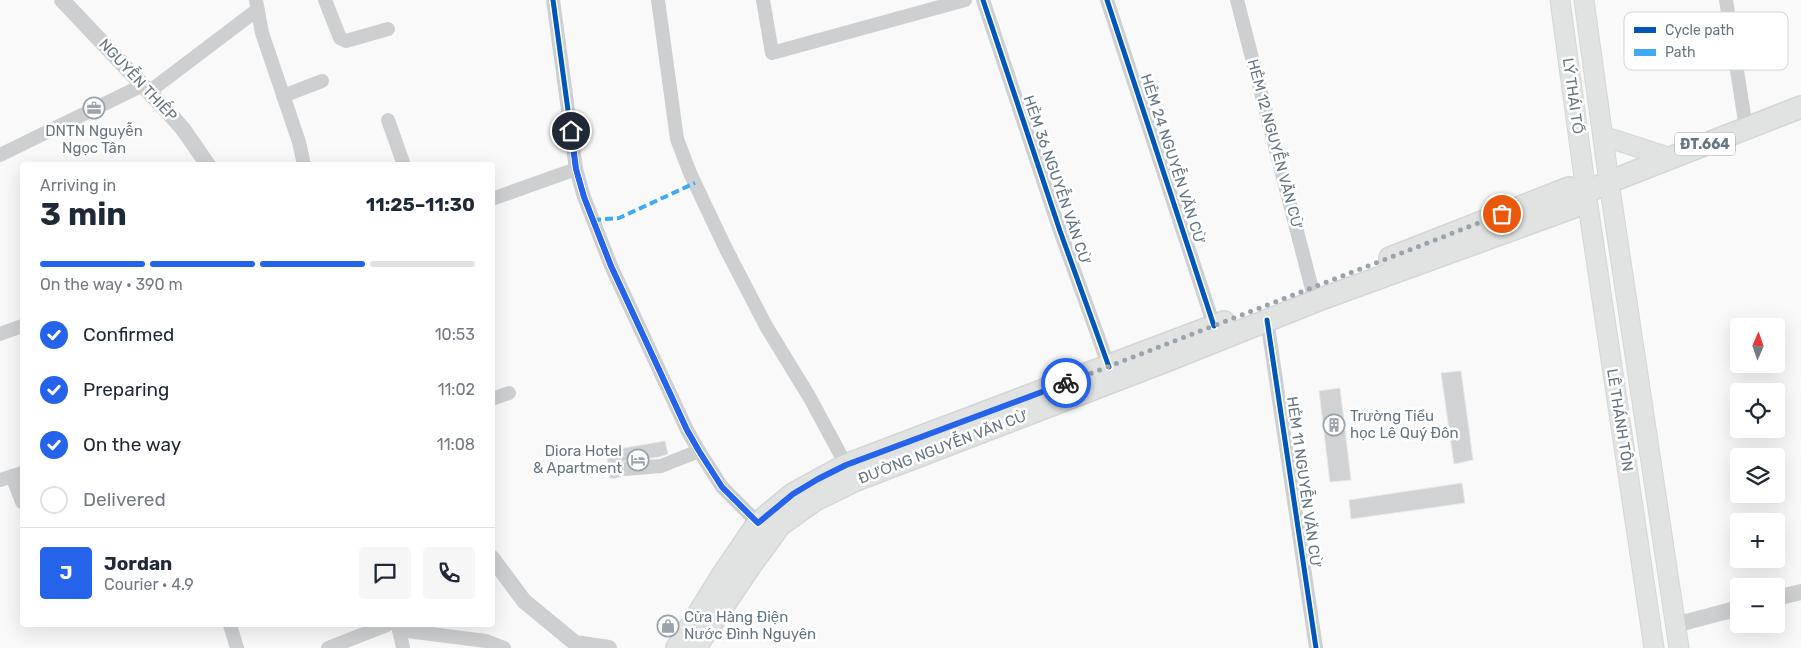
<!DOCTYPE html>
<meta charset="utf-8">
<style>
body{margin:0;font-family:Rubik,sans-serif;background:#f6f6f7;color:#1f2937;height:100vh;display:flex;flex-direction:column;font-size:19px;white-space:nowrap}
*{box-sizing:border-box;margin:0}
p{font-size:16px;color:#747a83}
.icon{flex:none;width:28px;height:28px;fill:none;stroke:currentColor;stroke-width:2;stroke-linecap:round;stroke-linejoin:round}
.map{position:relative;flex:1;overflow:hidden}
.details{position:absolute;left:20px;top:162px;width:475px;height:465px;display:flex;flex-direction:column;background:#fff;border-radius:5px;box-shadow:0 5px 20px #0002}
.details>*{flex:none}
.needle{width:32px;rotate:2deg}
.fabs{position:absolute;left:1730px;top:318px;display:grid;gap:10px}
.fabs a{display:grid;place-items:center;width:55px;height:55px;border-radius:5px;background:#fff;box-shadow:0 5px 20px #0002;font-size:25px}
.pin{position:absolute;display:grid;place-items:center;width:42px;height:42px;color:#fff;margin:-21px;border:2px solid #fff;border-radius:50%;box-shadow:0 1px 5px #0007}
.courier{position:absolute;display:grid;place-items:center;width:50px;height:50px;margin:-25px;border:4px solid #2563eb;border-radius:50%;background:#fff;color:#222;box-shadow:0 1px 6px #0007}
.headline em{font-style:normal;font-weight:700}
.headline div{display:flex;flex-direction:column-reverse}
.headline{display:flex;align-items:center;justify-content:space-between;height:85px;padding:0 20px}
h1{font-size:32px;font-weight:700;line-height:38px}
.bar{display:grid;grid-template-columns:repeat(4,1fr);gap:8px 5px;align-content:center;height:60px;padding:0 20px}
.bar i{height:6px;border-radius:4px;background:#e0e1e3}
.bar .on{background:#2563eb}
.bar p{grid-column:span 4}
.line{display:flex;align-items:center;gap:12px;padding:0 20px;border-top:1px solid #e0e1e3}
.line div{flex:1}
.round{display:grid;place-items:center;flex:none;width:52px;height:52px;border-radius:5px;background:#f6f6f7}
ol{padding:0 20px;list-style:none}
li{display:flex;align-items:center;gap:15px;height:55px}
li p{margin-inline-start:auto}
li .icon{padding:5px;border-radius:50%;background:#2563eb;color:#fff;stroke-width:4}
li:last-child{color:#747a83}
li i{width:28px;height:28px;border:2px solid #e0e1e3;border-radius:50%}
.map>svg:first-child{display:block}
</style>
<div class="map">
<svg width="1801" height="648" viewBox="0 0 1801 648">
<rect width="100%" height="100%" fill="#f9f9f9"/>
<!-- building -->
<g fill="#d0d2d3" stroke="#e8e8e8">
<polygon points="1461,371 1473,460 1454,464 1441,373"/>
<polygon points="1340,388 1351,480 1330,482 1319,391"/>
<polygon points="665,441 668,454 659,457 620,462 616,469 618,474 621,477 610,479 606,451"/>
<polygon points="1462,483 1465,503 1351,519 1349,500"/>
</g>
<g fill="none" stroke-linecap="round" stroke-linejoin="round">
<!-- secondary casing -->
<g stroke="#d5d6d7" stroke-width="21">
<g id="secondary">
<polyline points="1560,0 1586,192 1654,648"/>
<polyline points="1584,0 1609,182 1679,648"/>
<polyline points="1603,136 1671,158"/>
</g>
</g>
<!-- primary casing -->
<g stroke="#d5d6d7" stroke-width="24">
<g id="primary">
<polyline points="1390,258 1569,188 1586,192"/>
<polyline points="677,648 722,576 758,523 793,494 846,465 1224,322"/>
<polyline points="695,648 750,566 780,525 815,500 856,480 1171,359 1321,299 1574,207 1586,192 1609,182 1801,107"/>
</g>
</g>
<!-- minor -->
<g stroke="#cecfd0" stroke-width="14">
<polyline points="256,0 262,33 299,142 304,165"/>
<polyline points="325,0 340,38 346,41 388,29"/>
<polyline points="553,0 576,169 584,197 611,266 687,430 699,451 722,487 758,523"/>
<polyline points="658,0 677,139 690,173 725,247 766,326 810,398 846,465"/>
<polyline points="763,0 772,53 965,0"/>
<polyline points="983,0 1060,231 1109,367"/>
<polyline points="1107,0 1214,326"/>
<polyline points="1237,0 1312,289"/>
<polyline points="1726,0 1746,128"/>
<polyline points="150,91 257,10"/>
<polyline points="283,96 322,81"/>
<polyline points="388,120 404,165"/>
<polyline points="0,155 143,85"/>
<polyline points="492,199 576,169"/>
<polyline points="1267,320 1316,648"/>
<polyline points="0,334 22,326"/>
<polyline points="492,399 509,393"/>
<polyline points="625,469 661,466 699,451"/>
<polyline points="12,476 22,502"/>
<polyline points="0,480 22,473"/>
<polyline points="230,625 237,648"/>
<polyline points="398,625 403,648"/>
<polyline points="399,630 486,641 504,648"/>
<polyline points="328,648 387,625"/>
</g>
<!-- tertiary -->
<g stroke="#cecfd0" stroke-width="16">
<polyline points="62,0 168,112 183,129 208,165"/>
<polyline points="492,558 524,601 575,643 609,648"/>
<polyline points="1776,598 1801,592"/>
<polyline points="1675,625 1739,608"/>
</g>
<!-- secondary -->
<use href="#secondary" stroke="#e1e2e2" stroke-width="19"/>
<!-- primary -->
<use href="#primary" stroke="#e1e2e2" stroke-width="21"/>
<!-- quiet -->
<polyline stroke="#3fa9f5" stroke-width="4" stroke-dasharray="8 4" stroke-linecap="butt" points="593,220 619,218 695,183"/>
<!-- cycleway casing -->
<g stroke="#fff" stroke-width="8">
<g id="cycleway">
<polyline points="553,0 576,169 584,197 611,266 687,430 699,451 722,487 758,523"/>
<polyline points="983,0 1060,231 1109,367"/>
<polyline points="1107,0 1214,326"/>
<polyline points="1267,320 1316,648"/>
</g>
</g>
<!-- cycleway -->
<use href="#cycleway" stroke="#0057b8" stroke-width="5"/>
</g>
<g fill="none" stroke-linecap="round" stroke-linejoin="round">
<!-- done -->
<polyline stroke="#99a4ac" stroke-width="5" stroke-dasharray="0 9" points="1066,383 1502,214"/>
<!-- route -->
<polyline stroke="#2563eb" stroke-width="6" points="571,131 576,169 584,197 611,266 687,430 699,451 722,487 758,523 793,494 818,479 846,465 1066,383"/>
</g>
<!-- icons -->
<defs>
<g id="office-ring" transform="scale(1.125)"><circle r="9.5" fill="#fff" stroke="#99a4ac" stroke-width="1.5"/><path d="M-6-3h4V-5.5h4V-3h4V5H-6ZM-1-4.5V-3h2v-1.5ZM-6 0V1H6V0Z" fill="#99a4ac"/></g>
<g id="building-ring" transform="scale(1.125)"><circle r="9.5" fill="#fff" stroke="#99a4ac" stroke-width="1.5"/><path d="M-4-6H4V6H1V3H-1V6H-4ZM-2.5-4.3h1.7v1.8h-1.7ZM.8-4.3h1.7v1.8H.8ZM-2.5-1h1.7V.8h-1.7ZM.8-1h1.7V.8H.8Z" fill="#99a4ac"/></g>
<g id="hotel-ring" transform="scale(1.125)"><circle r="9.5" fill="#fff" stroke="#99a4ac" stroke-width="1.5"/><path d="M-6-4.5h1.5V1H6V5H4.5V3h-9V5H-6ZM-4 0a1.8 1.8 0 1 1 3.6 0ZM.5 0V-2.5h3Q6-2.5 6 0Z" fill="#99a4ac"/></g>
<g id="shop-ring" transform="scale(1.125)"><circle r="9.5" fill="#fff" stroke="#99a4ac" stroke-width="1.5"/><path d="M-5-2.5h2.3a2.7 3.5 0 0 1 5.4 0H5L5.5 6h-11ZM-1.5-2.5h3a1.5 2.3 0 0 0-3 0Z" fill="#99a4ac"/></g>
</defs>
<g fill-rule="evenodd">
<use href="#office-ring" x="94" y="108"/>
<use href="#building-ring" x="1334" y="425"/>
<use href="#hotel-ring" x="638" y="460"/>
<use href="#shop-ring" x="668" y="626"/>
</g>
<g text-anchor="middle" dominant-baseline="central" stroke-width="5" stroke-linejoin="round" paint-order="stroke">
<!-- shield labels -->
<rect fill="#fff" stroke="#939fa8" stroke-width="1" x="1675" y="132.5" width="60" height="23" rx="4"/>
<g font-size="14" font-weight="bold" fill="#657683">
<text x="1705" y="144">ĐT.664</text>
</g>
<!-- street labels -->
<g font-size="15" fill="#657683" stroke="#fff">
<text transform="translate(138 80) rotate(47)">NGUYỄN THIẾP</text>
<text transform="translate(1573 96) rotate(82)">LÝ THÁI TỔ</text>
<text transform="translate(1275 144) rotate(75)">HẺM 12 NGUYỄN VĂN CỪ</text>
<text transform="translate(1173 159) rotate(72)">HẺM 24 NGUYỄN VĂN CỪ</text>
<text transform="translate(1057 180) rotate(71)">HẺM 36 NGUYỄN VĂN CỪ</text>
<text transform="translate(1620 420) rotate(81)">LÊ THÁNH TÔN</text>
<text transform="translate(943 447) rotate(-21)">ĐƯỜNG NGUYỄN VĂN CỪ</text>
<text transform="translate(1304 482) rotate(82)">HẺM 11 NGUYỄN VĂN CỪ</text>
</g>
<!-- poi labels -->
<g font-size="15" fill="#657683" stroke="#fff" text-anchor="start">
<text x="94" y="131" text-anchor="middle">DNTN Nguyễn<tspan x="94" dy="17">Ngọc Tân</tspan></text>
<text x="1350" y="416">Trường Tiểu<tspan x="1350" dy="17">học Lê Quý Đôn</tspan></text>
<text x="622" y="451" text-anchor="end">Diora Hotel<tspan x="622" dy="17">&amp; Apartment</tspan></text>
<text x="684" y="617">Cửa Hàng Điện<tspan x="684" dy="17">Nước Đình Nguyên</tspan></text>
</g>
</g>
<!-- legend -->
<rect x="1624" y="12" width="164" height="58" rx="8" fill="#fff" stroke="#d1d6da" stroke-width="1"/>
<rect x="1634" y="27" width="22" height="6" fill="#0057b8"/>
<rect x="1634" y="49" width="22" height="7" fill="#3fa9f5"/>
<g font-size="14" fill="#657683">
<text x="1665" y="35">Cycle path</text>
<text x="1665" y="57">Path</text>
</g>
</svg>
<div class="fabs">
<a><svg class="needle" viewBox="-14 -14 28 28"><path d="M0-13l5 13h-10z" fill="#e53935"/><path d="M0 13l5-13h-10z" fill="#747a83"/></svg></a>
<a><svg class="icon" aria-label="locate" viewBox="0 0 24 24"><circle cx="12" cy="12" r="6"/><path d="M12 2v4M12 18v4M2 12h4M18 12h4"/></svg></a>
<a><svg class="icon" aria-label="layers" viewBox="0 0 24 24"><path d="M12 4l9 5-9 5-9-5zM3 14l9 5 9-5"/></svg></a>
<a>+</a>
<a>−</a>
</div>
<div class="pin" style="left:1502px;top:214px;background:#ea580c"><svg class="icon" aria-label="bag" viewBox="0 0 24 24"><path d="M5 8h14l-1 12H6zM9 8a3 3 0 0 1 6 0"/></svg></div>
<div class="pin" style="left:571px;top:131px;background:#1f2937"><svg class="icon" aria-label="home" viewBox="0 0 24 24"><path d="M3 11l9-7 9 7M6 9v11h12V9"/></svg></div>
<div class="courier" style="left:1066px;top:383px"><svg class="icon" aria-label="bike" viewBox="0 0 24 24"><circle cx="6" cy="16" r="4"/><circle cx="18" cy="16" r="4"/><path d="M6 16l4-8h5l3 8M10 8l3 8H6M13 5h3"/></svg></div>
<section class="details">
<div class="headline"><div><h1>3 min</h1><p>Arriving in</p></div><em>11:25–11:30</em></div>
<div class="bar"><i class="on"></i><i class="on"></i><i class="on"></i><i></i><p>On the way · 390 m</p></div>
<ol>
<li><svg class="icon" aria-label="check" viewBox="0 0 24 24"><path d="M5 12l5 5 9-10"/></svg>Confirmed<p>10:53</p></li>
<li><svg class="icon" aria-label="check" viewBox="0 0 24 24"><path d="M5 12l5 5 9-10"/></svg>Preparing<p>11:02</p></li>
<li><svg class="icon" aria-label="check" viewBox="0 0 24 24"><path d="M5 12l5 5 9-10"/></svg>On the way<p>11:08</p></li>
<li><i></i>Delivered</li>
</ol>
<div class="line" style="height:90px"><b class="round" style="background:#2563eb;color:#fff">J</b><div><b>Jordan</b><p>Courier · 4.9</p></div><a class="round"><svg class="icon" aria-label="chat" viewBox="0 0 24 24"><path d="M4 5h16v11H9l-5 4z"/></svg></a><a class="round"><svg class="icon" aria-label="phone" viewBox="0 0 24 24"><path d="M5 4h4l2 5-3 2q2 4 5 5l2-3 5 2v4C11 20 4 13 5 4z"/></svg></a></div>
</section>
</div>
